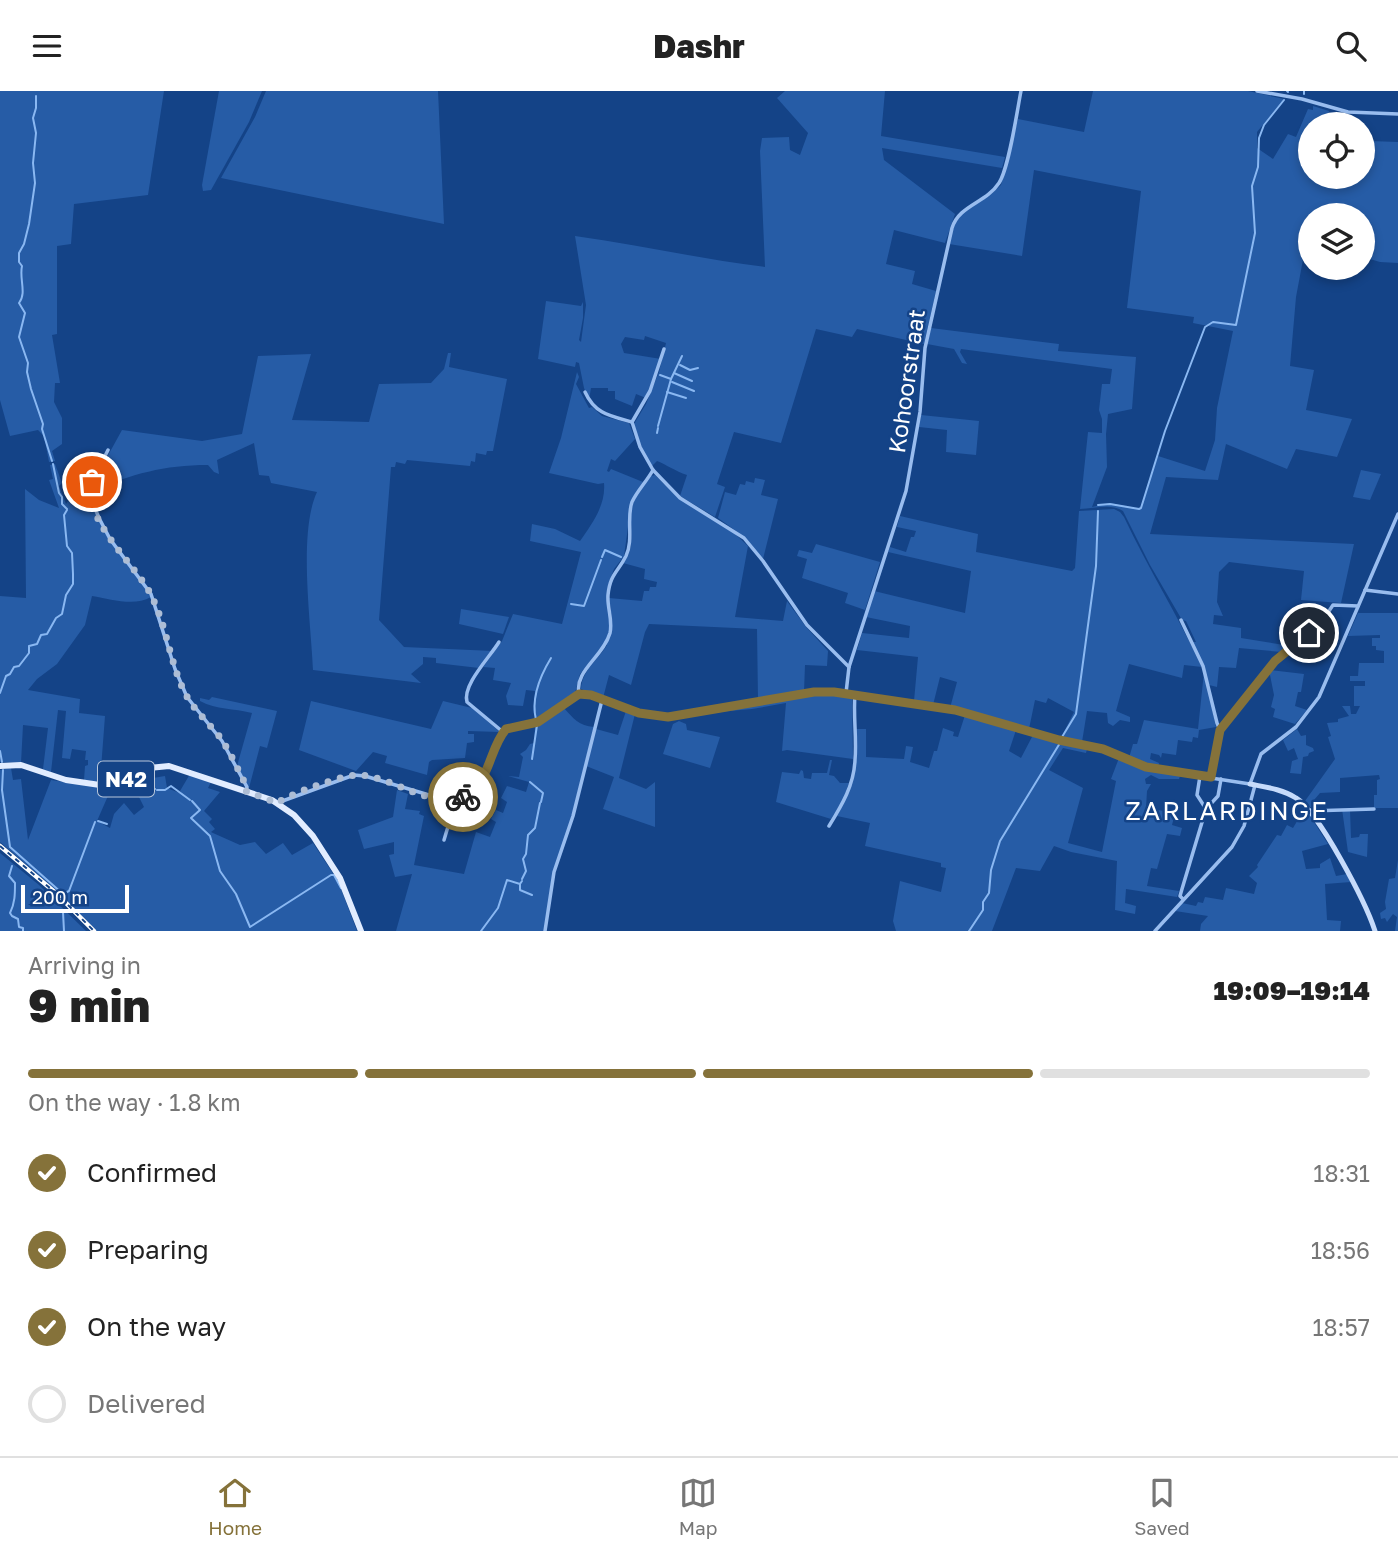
<!DOCTYPE html>
<meta charset="utf-8">
<style>
body{margin:0;font-family:"Golos Text",sans-serif;background:#f2f2f2;color:#222;height:100vh;display:flex;flex-direction:column;font-size:26px;white-space:nowrap}
*{box-sizing:border-box;margin:0}
p{font-size:23px;color:#767676}
.icon{flex:none;width:38px;height:38px;fill:none;stroke:currentColor;stroke-width:2;stroke-linecap:round;stroke-linejoin:round}
.map{position:relative;height:840px;overflow:hidden}
.side{display:flex;flex-direction:column;background:#fff;flex:1}
.side>*{flex:none}
.controls{position:absolute;left:1298px;top:21px;display:grid;gap:14px}
.controls a{display:grid;place-items:center;width:77px;height:77px;border-radius:50%;background:#fff;box-shadow:0 4px 10px #0003;font-size:35px}
.scale{position:absolute;left:21px;bottom:18px;width:108px;box-sizing:border-box;padding-left:7px;border:4px solid #fff;border-top:0;font-size:19px;line-height:24px;white-space:nowrap;color:#fff;-webkit-text-stroke:5px #144387;paint-order:stroke}
.pin{position:absolute;display:grid;place-items:center;width:60px;height:60px;color:#fff;margin:-30px;border:4px solid #fff;border-radius:50%;box-shadow:0 2px 7px #0007}
.courier{position:absolute;display:grid;place-items:center;width:70px;height:70px;margin:-35px;border:5px solid #85723a;border-radius:50%;background:#fff;color:#222;box-shadow:0 2px 9px #0007}
.summary em{font-style:normal;font-weight:800}
.summary div{display:flex;flex-direction:column-reverse}
.summary{display:flex;align-items:center;justify-content:space-between;height:119px;padding:0 28px}
h1{font-size:46px;font-weight:800;line-height:52px}
.bar{display:grid;grid-template-columns:repeat(4,1fr);gap:10px 7px;align-content:center;height:84px;padding:0 28px}
.bar i{height:9px;border-radius:5px;background:#e0e0e0}
.bar .selected{background:#85723a}
.bar p{grid-column:span 4}
ol{padding:0 28px;list-style:none}
li{display:flex;align-items:center;gap:21px;height:77px}
li p{margin-inline-start:auto}
li .icon{padding:7px;border-radius:50%;background:#85723a;color:#fff;stroke-width:4}
li:last-child{color:#767676}
li i{width:38px;height:38px;border:4px solid #e0e0e0;border-radius:50%}
header{display:flex;justify-content:space-between;align-items:center;height:91px;padding:0 28px;background:#fff;font-size:32px;font-weight:800}
.dock{display:flex;justify-content:space-around;align-items:center;height:98px;border-top:2px solid #e0e0e0;background:#fff;font-size:19px;color:#767676}
.dock a{display:grid;justify-items:center;gap:4px}
.dock .selected{color:#85723a}
.map>svg:first-child{display:block}
</style>
<header><svg class="icon" aria-label="menu" viewBox="0 0 24 24"><path d="M4 6h16M4 12h16M4 18h16"/></svg>Dashr<svg class="icon" aria-label="search" viewBox="0 0 24 24"><circle cx="10" cy="10" r="6"/><path d="M15 15l6 6"/></svg></header>
<div class="map">
<svg width="1398" height="840" viewBox="0 0 1398 840">
<rect width="100%" height="100%" fill="#144387"/>
<!-- green -->
<g fill="#265ca6">
<polygon points="0,0 164,0 148,104 74,113 71,153 57,155 57,243 52,244 60,292 55,292 54,311 62,327 62,353 52,360 55,370 49,371 44,345 38,339 10,345 0,309"/>
<polygon points="219,0 262,0 249,31 211,99 203,100 202,94"/>
<polygon points="266,0 438,0 444,133 221,87 255,26"/>
<path d="M785,0H885L881,45L1005,66L1002,77L882,57L884,69L955,123L945,152L894,139L886,173L915,180L912,193L936,200L924,253L857,238L852,246L816,238L781,352L734,341L717,393L725,396L715,426L680,405L687,384C675,380 667,374 657,370L652,375L641,356L634,333L646,313L659,281L666,252L645,245L644,249L625,246L621,253L624,262L661,268L646,307L636,303L632,315L615,308V300H608V297H591L589,309L584,297L579,272L576,271L575,276L538,268L546,210L581,215L583,211V227L579,249L581,251L586,214L575,145C639,154 701,168 765,176L760,60L762,47L789,46L790,59L800,64L808,42L777,7Z"/>
<path d="M1093,0H1248L1284,8L1257,41V57L1273,68L1288,43L1296,46L1308,18L1313,19V15L1329,20L1326,33H1311V86H1363V76H1367L1370,50L1398,51V172L1380,171L1363,166V124H1311V158H1305L1296,206L1290,275L1314,279L1306,319L1352,328L1337,366L1296,358L1287,378L1226,353L1218,389L1166,386L1150,443L1354,453L1341,512L1301,509L1304,480L1229,471L1219,481L1217,511L1223,525L1214,524L1213,533L1241,537V547L1290,555L1282,561L1239,557L1236,577L1219,576L1217,596L1209,594L1192,551H1196L1186,530L1182,529L1150,474L1123,420C1111,412 1094,418 1080,418L1088,341L1102,342V328L1099,319L1102,293H1110L1112,278L961,258L960,261L967,273L962,272L954,258L927,253L931,237L1059,253L1058,260L1136,266L1132,318L1108,323L1106,343L1107,376L1092,416L1110,412L1140,418L1158,365L1205,380L1215,349L1217,317L1233,240L1193,232L1194,226L1127,217L1141,100L1034,79L1022,165L949,153L954,134L962,122L989,105L1001,94L1018,28L1084,41Z"/>
<path d="M448,262H451L449,276L507,288L493,360H487L486,364L476,362L475,371L471,370L470,375L407,369L405,373L396,371L395,376H391L379,529L404,556L493,560L479,577L436,572V567L423,566V573L411,583L421,592L313,579C311,531 298,442 317,401L271,392L269,385L259,384L254,352L217,369L219,383L214,381L208,374C164,374 132,383 92,400L95,388L122,339L202,350L242,343L258,265L311,263L292,329L369,331L379,293L431,292L444,278Z"/>
<path d="M577,281L579,286L576,293L589,317L592,316L602,325L629,332L635,348L615,370L611,368L607,380L609,381L611,378L643,391L632,408L624,465L614,478L609,492L607,504L612,527L609,507L642,510L644,500H649L650,496H656L657,491L644,488L645,478L623,472C638,455 627,433 633,413C636,403 646,393 651,385L655,384L677,406L733,441L748,455L735,526L783,530L787,510L806,536L828,560L827,575L805,574L804,601L758,609L757,538L649,533L645,541L631,594L609,584L603,607L581,598C582,579 598,569 607,554L605,552L580,583L575,602L536,629L533,619L535,600L526,599L523,615L508,614L506,605L511,592L493,589L495,577L483,576L502,550L513,523L562,533L581,461L530,450L532,433L555,438L580,450C592,433 606,414 604,392L598,393L549,382L561,347Z"/>
<polygon points="921,324 979,330 976,364 946,361 947,339 919,336"/>
<path d="M55,373L62,392L59,395L66,413L68,410L81,413L91,410L107,445L151,506C134,516 111,508 92,505L85,534L57,573L37,588L28,599L80,608L79,622L105,625L100,691L84,689L85,675L88,674V669H85L86,660L72,658L70,668L62,667L66,620L58,619L51,681L43,678L48,637L23,634L21,672L0,671V505L26,507L25,398L39,409L59,417L49,389L53,388L50,374Z"/>
<polygon points="1361,379 1381,383 1370,409 1353,406"/>
<polygon points="755,387 765,389 761,404 778,408 763,468 743,445 718,427 725,401 736,404 740,393 745,394 746,390 754,392"/>
<path d="M1114,418L1120,421L1124,426C1148,477 1178,525 1202,576L1184,574L1182,587L1129,573L1116,620L1130,626V631L1120,629L1113,635L1108,632L1107,622L1087,620L1082,651L1061,647L1074,621L1048,607L1046,612L1035,609L1029,638L950,617L957,591L940,586L933,614L914,610L918,566L857,559L862,542L909,547L910,535L866,526L874,500L965,522L971,480L888,461L890,456L906,461L911,446H914L916,440L897,436L900,425L978,443L976,461L1072,480L1075,477L1079,420Z"/>
<polygon points="816,453 880,471 865,519 845,512 848,502 802,487 807,468 797,465 799,459 812,462"/>
<polygon points="461,518 509,526 503,543 459,533"/>
<polygon points="1358,522 1398,522 1398,717 1374,717 1374,704 1377,704 1377,689 1380,688 1379,684 1340,687 1340,701 1320,702 1314,709 1314,716 1310,716 1305,710 1335,668 1328,646 1331,645 1327,632 1338,631 1338,628 1349,625 1342,615 1350,615 1351,623 1356,623 1360,615 1354,615 1354,595 1365,595 1365,590 1350,590 1350,585 1358,585 1359,572 1384,572 1384,560 1376,559 1376,555 1372,555 1372,547 1380,547 1380,544 1348,545"/>
<polygon points="1269,579 1304,583 1301,601 1298,601 1295,615 1307,619 1295,633 1273,626 1275,618 1271,616 1274,604"/>
<polygon points="1204,581 1216,636 1199,639 1198,647 1193,646 1192,651 1178,649 1176,664 1162,662 1161,667 1159,664 1151,662 1150,668 1159,672 1158,677 1129,667 1133,653 1137,653 1144,629 1198,638"/>
<polygon points="833,604 852,605 853,668 787,659 782,660 786,612 752,618 718,621 808,605"/>
<path d="M212,606L277,620L267,657L260,655L249,697L237,675L252,622C233,617 217,619 200,610V607L209,609Z"/>
<polygon points="311,610 431,638 443,610 472,617 500,641 468,640 468,643 474,643 474,651 467,652 465,667 432,669 429,671 427,684 385,672 387,665 373,661 356,680 299,659"/>
<path d="M564,617C573,627 579,635 594,636L572,724L552,786L544,840H396L412,783L395,786L389,764L394,763V751L364,758L358,739L393,726L397,699L408,703L405,718L420,720L419,723L424,725L414,774L464,783L476,741L490,746L496,731L491,728L496,719L503,722L507,711L501,707L507,695L526,701L529,691L508,685L519,686L523,666L520,663L526,659L530,653L534,652L535,635Z"/>
<polygon points="626,620 635,623 619,687 646,698 655,691 655,736 603,718 614,686 586,675 596,638 618,644"/>
<path d="M965,624L1016,639L1009,660L1021,667L1033,644L1087,658L1086,662L1063,657L1049,679L1083,697L1068,752L1102,761L1116,690L1111,688L1119,667L1142,677L1180,685L1179,688H1159L1151,684L1145,688L1146,693H1151L1147,700L1146,717L1175,722L1172,734L1182,737L1180,745L1167,743L1157,778L1151,777L1147,795L1179,800L1177,806L1126,798L1125,812L1136,815L1135,823L1115,819L1117,770L1071,761L1054,755L1040,780L1016,777L992,840H896L893,830L900,790L941,801L946,777L941,776V772L865,755L870,732L837,725C854,696 858,671 856,638H866V666L904,668L906,655L913,656L910,671L929,677L934,660H937L943,637L954,641L953,645L958,646Z"/>
<polygon points="679,630 686,633 687,639 720,646 710,677 663,663 673,633"/>
<polygon points="1297,638 1301,645 1306,644 1306,654 1313,657 1314,660 1309,662 1308,665 1303,666 1301,683 1290,682 1292,670 1298,668 1294,657 1288,660 1283,649"/>
<polygon points="830,669 832,669 829,684 834,685 840,692 849,692 843,709 831,728 776,711 782,681 799,683 801,679 803,680 804,687 811,688 812,682 827,682"/>
<polygon points="11,677 13,689 21,688 28,749 51,689 111,698 97,730 110,737 114,723 124,712 134,724 144,716 137,702 145,699 140,685 151,680 153,687 165,685 167,697 182,703 180,700 190,683 211,691 208,697 220,701 204,720 212,728 209,731 215,738 211,741 213,742 240,754 255,751 266,763 283,752 292,764 313,752 338,790 357,840 96,840 57,800 0,751 0,679"/>
<polygon points="1305,717 1328,753 1302,760 1306,778 1320,777 1320,773 1330,767 1336,785 1347,783 1351,791 1325,793 1327,829 1341,830 1340,840 1200,840 1201,833 1208,825 1175,820 1182,812 1196,815 1198,811 1203,812 1205,806 1223,809 1226,797 1254,803 1257,792 1249,785 1258,776 1257,774 1277,744 1281,745 1287,734 1293,737"/>
<polygon points="1342,718 1350,719 1351,747 1359,746 1360,743 1368,743 1367,766 1348,761"/>
<polygon points="0,762 39,794 86,840 0,840"/>
<polygon points="1398,769 1398,840 1395,840 1397,826 1393,823 1387,831 1385,827 1381,828 1380,822 1386,818 1385,811 1389,788 1395,787"/>
</g>
<g fill="none" stroke-linecap="round" stroke-linejoin="round">
<!-- stream -->
<g stroke="#8ab8f2" stroke-width="2">
<polyline points="1287,0 1288,1"/>
<polyline points="1304,3 1304,0"/>
<path d="M36,5V17L33,27L36,42L33,72L35,92L29,133L24,153L19,162V171L22,175C19,188 27,202 19,212L25,222L19,246L28,272L27,281L31,298L43,333L42,338L52,370"/>
<polyline points="680,274 690,279 698,277"/>
<polyline points="674,282 692,290"/>
<polyline points="660,284 671,288"/>
<polyline points="672,291 694,300"/>
<polyline points="667,301 686,307"/>
<polyline points="658,335 671,288 682,265"/>
<polyline points="657,342 658,337"/>
<polyline points="53,373 59,402 62,406 62,413 67,418"/>
<polyline points="1098,414 1110,413 1139,418 1141,417 1165,340 1205,236 1213,231 1236,234 1255,142 1252,95 1258,76 1259,47 1264,34 1284,9"/>
<polyline points="602,466 605,459 621,466"/>
<polyline points="571,513 584,515 601,469"/>
<polyline points="0,602 6,585 10,583 14,576 19,575 29,562 29,555 37,553 41,544 47,543 56,527 62,523 66,504 73,493 73,483 72,462 67,455 64,424 67,419"/>
<path d="M536,629C531,608 540,585 551,567"/>
<polyline points="1062,646 1076,623 1096,475 1098,420"/>
<polyline points="0,660 2,671"/>
<polyline points="532,668 537,634"/>
<polyline points="3,679 2,699 10,756 63,803 69,800 95,731"/>
<polyline points="530,691 543,702 541,711"/>
<polyline points="148,698 155,698"/>
<polyline points="157,699 165,699 171,695 190,709"/>
<polyline points="138,702 144,699"/>
<polyline points="192,710 200,719 191,727 210,745 220,780 236,803 250,836 331,784 334,784 341,797"/>
<polyline points="98,730 107,733"/>
<path d="M12,775L9,785L15,792C15,803 15,812 10,822L12,825L18,828L19,836L23,837V840"/>
<polyline points="522,788 526,780 523,768 526,763 528,744 535,737 540,712"/>
<polyline points="520,793 520,799 532,804"/>
<polyline points="63,821 64,840"/>
<polyline points="481,840 498,817 507,789 520,793 522,790"/>
<polyline points="969,840 983,819 983,811 989,802 991,779 1000,750 1060,652"/>
</g>
<!-- street -->
<g stroke="#99bdef" stroke-width="3.5">
<polyline points="1257,0 1302,8 1348,21 1398,23"/>
<polyline points="664,258 650,300 632,331 640,356 653,379 680,407 744,447 763,470 807,534 849,576"/>
<path d="M585,301C595,323 610,325 632,331"/>
<polyline points="108,359 90,395 92,410 99,427 110,448 151,503 175,578 187,606 222,650 247,696 246,700"/>
<polyline points="1365,499 1398,503"/>
<polyline points="1181,529 1203,575 1217,632 1220,639 1211,686"/>
<path d="M499,551C490,566 462,594 467,611L503,641"/>
<path d="M846,602L849,576L906,400L920,321L925,257L952,137C959,114 986,112 999,92C1009,77 1017,20 1021,0"/>
<path d="M579,603C574,580 603,566 610,542C613,529 607,517 608,504C610,483 618,481 626,465C634,448 626,428 632,411C637,400 647,390 653,379"/>
<polyline points="1220,639 1275,570 1321,532 1333,514 1358,515"/>
<polyline points="1200,685 1197,704 1206,718"/>
<polyline points="277,712 354,684 365,685 429,704 456,709 470,703 481,691 501,646 506,638 538,631 579,603 591,604 652,625 680,625 815,601 846,602 955,619 1059,649 1103,658 1159,679 1250,693 1261,663 1296,636 1319,606 1398,423"/>
<polyline points="1309,720 1374,718"/>
<path d="M829,735C842,714 854,694 855,669C857,647 853,625 855,603"/>
<polyline points="444,749 456,709"/>
<polyline points="1183,808 1180,805 1182,798 1206,718 1218,705 1221,688"/>
<polyline points="545,840 554,781 573,725 602,609"/>
<polyline points="1155,840 1232,756 1244,735 1255,694"/>
</g>
<!-- secondary -->
<path stroke="#c6dbfb" stroke-width="5" d="M1250,693C1265,696 1282,698 1296,707C1319,721 1366,812 1375,840"/>
<!-- primary -->
<polyline stroke="#e1ecff" stroke-width="6" points="0,675 21,674 66,689 100,694 118,692 149,677 169,675 272,709 294,724 313,745 340,787 361,840"/>
<!-- rail casing -->
<g stroke="#fff" stroke-width="4.5">
<polyline id="rail" points="0,755 57,803 94,840"/>
</g>
<!-- rail -->
<use href="#rail" stroke="#144387" stroke-width="2" stroke-dasharray="5" stroke-linecap="butt"/>
</g>
<g fill="none" stroke-linecap="round" stroke-linejoin="round">
<!-- done -->
<path stroke="#adbdd5" stroke-width="7" stroke-dasharray="0 12.6" d="M92,391C81,427 135,473 150,502C166,532 169,567 183,598C191,616 206,629 219,645C230,660 238,679 247,696L246,700L277,712C290,703 344,683 359,684C393,685 428,718 463,706"/>
<!-- route -->
<path stroke="#85723a" stroke-width="9" d="M463,706C491,692 488,659 506,638L538,631L579,603L591,604L639,622L668,626L814,601H834L955,619L1059,649L1103,658L1146,676L1211,686L1220,639L1275,570L1309,542"/>
</g>
<g text-anchor="middle" dominant-baseline="central" stroke-width="5" stroke-linejoin="round" paint-order="stroke">
<!-- shield labels -->
<rect fill="#144387" stroke="#b8c7db" stroke-width="2" x="98" y="670.5" width="56" height="35" rx="5"/>
<g font-size="21" font-weight="bold" fill="#fff">
<text x="126" y="688">N42</text>
</g>
<!-- street labels -->
<g font-size="23" fill="#fff" stroke="#144387">
<text transform="translate(906 290) rotate(-82)">Kohoorstraat</text>
</g>
<!-- quarter labels -->
<g font-size="26" letter-spacing="2" fill="#fff" stroke="#144387">
<text x="1227" y="719">ZARLARDINGE</text>
</g>
</g>
</svg>
<div class="controls">
<a><svg class="icon" aria-label="locate" viewBox="0 0 24 24"><circle cx="12" cy="12" r="6"/><path d="M12 2v4M12 18v4M2 12h4M18 12h4"/></svg></a>
<a><svg class="icon" aria-label="layers" viewBox="0 0 24 24"><path d="M12 4l9 5-9 5-9-5zM3 14l9 5 9-5"/></svg></a>
</div>
<div class="scale">200 m</div>
<div class="pin" style="left:92px;top:391px;background:#ea580c"><svg class="icon" aria-label="bag" viewBox="0 0 24 24"><path d="M5 8h14l-1 12H6zM9 8a3 3 0 0 1 6 0"/></svg></div>
<div class="pin" style="left:1309px;top:542px;background:#1f2937"><svg class="icon" aria-label="home" viewBox="0 0 24 24"><path d="M3 11l9-7 9 7M6 9v11h12V9"/></svg></div>
<div class="courier" style="left:463px;top:706px"><svg class="icon" aria-label="bike" viewBox="0 0 24 24"><circle cx="6" cy="16" r="4"/><circle cx="18" cy="16" r="4"/><path d="M6 16l4-8h5l3 8M10 8l3 8H6M13 5h3"/></svg></div>
</div>
<section class="side">
<div class="summary"><div><h1>9 min</h1><p>Arriving in</p></div><em>19:09–19:14</em></div>
<div class="bar"><i class="selected"></i><i class="selected"></i><i class="selected"></i><i></i><p>On the way · 1.8 km</p></div>
<ol>
<li><svg class="icon" aria-label="check" viewBox="0 0 24 24"><path d="M5 12l5 5 9-10"/></svg>Confirmed<p>18:31</p></li>
<li><svg class="icon" aria-label="check" viewBox="0 0 24 24"><path d="M5 12l5 5 9-10"/></svg>Preparing<p>18:56</p></li>
<li><svg class="icon" aria-label="check" viewBox="0 0 24 24"><path d="M5 12l5 5 9-10"/></svg>On the way<p>18:57</p></li>
<li><i></i>Delivered</li>
</ol>
</section>
<nav class="dock">
<a class="selected"><svg class="icon" aria-label="home" viewBox="0 0 24 24"><path d="M3 11l9-7 9 7M6 9v11h12V9"/></svg>Home</a>
<a><svg class="icon" aria-label="map" viewBox="0 0 24 24"><path d="M3 6l6-2 6 2 6-2v14l-6 2-6-2-6 2zM9 4v14M15 6v14"/></svg>Map</a>
<a><svg class="icon" aria-label="saved" viewBox="0 0 24 24"><path d="M7 4h10v16l-5-4-5 4z"/></svg>Saved</a>
</nav>
